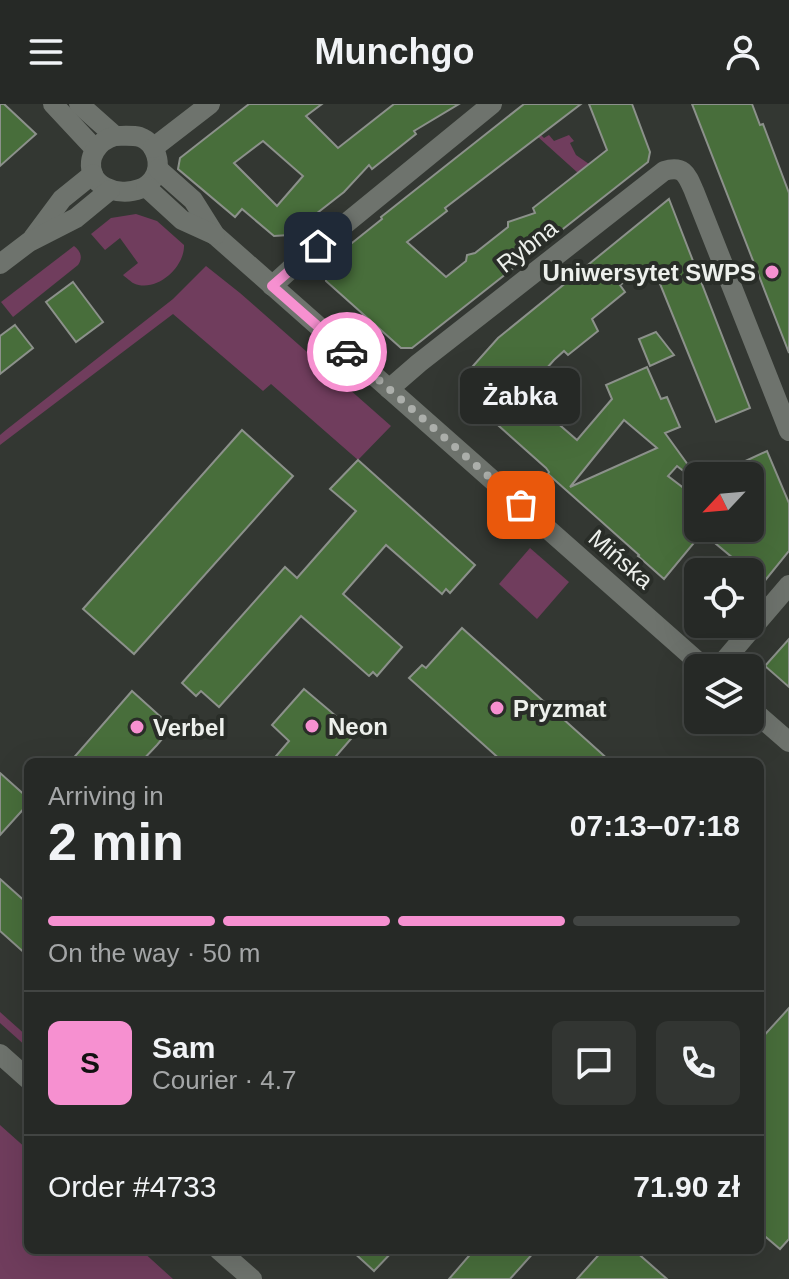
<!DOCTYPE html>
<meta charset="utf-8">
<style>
body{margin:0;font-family:Arial,sans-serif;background:#323532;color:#f1f3f6;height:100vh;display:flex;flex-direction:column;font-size:30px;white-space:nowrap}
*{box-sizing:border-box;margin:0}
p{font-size:26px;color:#a4a6a7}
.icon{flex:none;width:44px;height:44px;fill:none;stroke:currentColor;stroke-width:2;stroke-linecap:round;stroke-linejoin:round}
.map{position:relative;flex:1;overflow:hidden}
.details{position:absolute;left:24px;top:654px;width:740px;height:496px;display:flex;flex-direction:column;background:#262926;border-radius:12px;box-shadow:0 8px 32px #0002,0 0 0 2px #424543}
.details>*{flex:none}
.needle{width:52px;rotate:244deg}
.buttons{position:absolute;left:684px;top:358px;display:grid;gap:16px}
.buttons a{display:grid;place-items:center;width:80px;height:80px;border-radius:12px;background:#262926;box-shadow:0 8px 32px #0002,0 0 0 2px #424543;font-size:40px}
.pin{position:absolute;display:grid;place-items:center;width:68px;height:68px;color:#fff;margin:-34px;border-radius:16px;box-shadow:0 4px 12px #0006}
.courier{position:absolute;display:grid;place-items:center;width:80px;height:80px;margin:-40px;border:6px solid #f690d0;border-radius:50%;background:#fff;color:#222;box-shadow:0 2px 10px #0007}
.bubble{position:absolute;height:56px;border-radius:12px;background:#262926;box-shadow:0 8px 32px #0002,0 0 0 2px #424543;font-size:26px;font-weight:700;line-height:56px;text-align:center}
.summary em{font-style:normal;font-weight:700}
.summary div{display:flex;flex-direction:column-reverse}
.summary{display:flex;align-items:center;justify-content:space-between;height:136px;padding:0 24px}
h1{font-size:52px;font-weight:700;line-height:60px}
.bar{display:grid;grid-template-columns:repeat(4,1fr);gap:12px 8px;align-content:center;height:96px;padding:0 24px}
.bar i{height:10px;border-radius:6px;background:#424543}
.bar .selected{background:#f690d0}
.bar p{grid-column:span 4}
.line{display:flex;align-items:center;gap:20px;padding:0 24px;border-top:2px solid #424543}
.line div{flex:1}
.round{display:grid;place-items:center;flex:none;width:84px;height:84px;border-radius:12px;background:#323532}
header{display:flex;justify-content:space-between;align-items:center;height:104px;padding:0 24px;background:#262926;font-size:36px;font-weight:700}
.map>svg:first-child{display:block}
</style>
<header><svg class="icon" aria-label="menu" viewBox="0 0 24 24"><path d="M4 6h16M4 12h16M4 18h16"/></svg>Munchgo<svg class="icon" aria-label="person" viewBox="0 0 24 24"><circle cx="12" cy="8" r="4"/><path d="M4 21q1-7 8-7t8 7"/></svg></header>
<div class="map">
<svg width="789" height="1175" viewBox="0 0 789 1175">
<rect width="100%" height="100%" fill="#333732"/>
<!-- green -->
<g fill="#703d5d">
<polygon points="541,31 544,34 549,31 554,37 569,31 574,37 570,39 576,51 589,60 578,69 538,33"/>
<path d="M136,110L157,117L184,141C185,163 156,190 133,179C133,179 124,172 123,171L138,159L120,134L105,146L91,130L111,114Z"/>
<path d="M74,142C81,147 83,154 78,161L13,213L1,198Z"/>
<polygon points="206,162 240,189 391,322 358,356 271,280 263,287 173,210 0,341 0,331 6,326 173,195"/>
<polygon points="530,444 569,478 537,515 499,480"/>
<polygon points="0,908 28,933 28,944 0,919"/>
<polygon points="0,1021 28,1046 28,1146 141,1146 173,1175 0,1175"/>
</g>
<!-- building -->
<g fill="#486e3b" stroke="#8c918b" stroke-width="2" fill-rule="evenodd">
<polygon points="0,0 4,0 36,30 0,62"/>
<path d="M249,0H322L306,12L338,44L394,0H459L414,27L416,30L372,65L369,61L344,88L289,131L274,132L242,105L235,113L178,65L180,54ZM263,37L303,72L277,102L234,59Z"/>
<polygon points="524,0 581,0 445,104 447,107 407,138 446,173 466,157 467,151 475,149 508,123 508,118 535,109 533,104 607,46 589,0 632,0 650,48 648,58 412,244 401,244 326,177 325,166 342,147 382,115 381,113"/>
<polygon points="692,0 752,0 760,21 763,20 789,89 789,249"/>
<path d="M669,95L750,304L716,318L652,160L620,181L625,188L592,215L598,227L568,251L564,247L554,256L524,290L577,336L612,295L606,281L647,263L661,295L667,293L680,323L665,329L691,365L686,369L677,362L668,372L698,395V424H750V372H713L767,347L789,399V447L763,479L698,425V434L664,475L638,452L639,451L548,370L549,368L546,364L463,290L473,278L465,271L498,234ZM624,316L657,344L570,383Z"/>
<polygon points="73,178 103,218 76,238 46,198"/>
<polygon points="15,221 33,244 0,270 0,232"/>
<polygon points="656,228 674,251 650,262 639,235"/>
<polygon points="242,326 293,372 134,550 83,505"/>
<polygon points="358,356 475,461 450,489 446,485 442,490 386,441 343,490 402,543 377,572 373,568 369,572 301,512 219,603 201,587 196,592 182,579 285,463 297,474 356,407 330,385"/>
<polygon points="462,524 611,658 503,658 409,574 422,561 426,564"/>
<polygon points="789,535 789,583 765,562"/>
<polygon points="304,585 356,629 331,658 271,658 289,637 272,621"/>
<polygon points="132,587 172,623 157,641 141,658 70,658"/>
<polygon points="0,669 28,694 28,700 0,731"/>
<polygon points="0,775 28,800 28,852 0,827"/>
<polygon points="789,904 789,1135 780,1145 760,1128 760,936"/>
<polygon points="351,1146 394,1146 374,1167"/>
<polygon points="474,1146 536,1146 510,1175 449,1175"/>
<polygon points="603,1146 634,1146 667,1175 577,1175"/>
</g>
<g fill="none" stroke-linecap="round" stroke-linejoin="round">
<!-- minor -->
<g stroke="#6e736d" stroke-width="20">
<polyline points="53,0 95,45"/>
<polyline points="79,0 115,32"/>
<path d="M115,32C123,32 132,31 140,33C156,39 163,61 153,75C141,93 103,92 93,71C86,53 98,37 115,32Z"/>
<polyline points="153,44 210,0"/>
<polyline points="158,65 193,96 215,131 705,564"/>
<polyline points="146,83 182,116 215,131"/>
<polyline points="33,134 62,95 93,70"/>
<polyline points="0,160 29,138 76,114 110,86"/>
<polyline points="272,182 295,161 492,0"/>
<path d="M389,285L419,259L664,67C684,61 687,71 694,87L789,327"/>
<polyline points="718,564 789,481"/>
<polyline points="750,604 789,638"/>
<polyline points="0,950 28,975"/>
<polyline points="219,1146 252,1175"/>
</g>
</g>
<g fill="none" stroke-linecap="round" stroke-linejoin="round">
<!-- done -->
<polyline stroke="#acafab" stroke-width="8" stroke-dasharray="0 14.4" points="347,248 521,401"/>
<!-- route -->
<polyline stroke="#f690d0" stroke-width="10" points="318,142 272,182 347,248"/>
</g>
<!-- markers -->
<g fill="#f690d0" stroke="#292d28" stroke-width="3">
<circle cx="772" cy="168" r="8"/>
<circle cx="497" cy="604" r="8"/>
<circle cx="312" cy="622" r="8"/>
<circle cx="137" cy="623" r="8"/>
</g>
<g text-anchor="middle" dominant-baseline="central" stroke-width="8" stroke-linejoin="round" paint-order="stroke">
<!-- street labels -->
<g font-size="24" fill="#edf0ec" stroke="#292d28">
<text transform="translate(527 142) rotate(-38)">Rybna</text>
<text transform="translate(621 455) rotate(41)">Mińska</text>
</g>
<!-- poi labels -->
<g font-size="24" font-weight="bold" fill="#edf0ec" stroke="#292d28" text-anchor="start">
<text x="756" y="168" text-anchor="end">Uniwersytet SWPS</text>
<text x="513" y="604">Pryzmat</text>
<text x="328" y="622">Neon</text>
<text x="153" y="623">Verbel</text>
</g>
</g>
</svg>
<div class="buttons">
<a><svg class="needle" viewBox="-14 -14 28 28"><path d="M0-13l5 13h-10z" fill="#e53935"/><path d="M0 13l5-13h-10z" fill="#a4a6a7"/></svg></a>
<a><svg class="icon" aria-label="locate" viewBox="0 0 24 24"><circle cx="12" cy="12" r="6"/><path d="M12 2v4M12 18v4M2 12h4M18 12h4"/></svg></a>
<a><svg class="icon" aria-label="layers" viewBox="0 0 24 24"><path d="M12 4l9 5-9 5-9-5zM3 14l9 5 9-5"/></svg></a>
</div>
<div class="pin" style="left:521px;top:401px;background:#ea580c"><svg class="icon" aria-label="bag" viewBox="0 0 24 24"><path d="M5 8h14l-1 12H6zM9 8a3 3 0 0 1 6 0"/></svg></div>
<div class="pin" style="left:318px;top:142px;background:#1f2937"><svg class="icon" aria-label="home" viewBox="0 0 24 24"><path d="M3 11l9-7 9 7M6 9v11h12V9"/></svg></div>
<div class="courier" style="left:347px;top:248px"><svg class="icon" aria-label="car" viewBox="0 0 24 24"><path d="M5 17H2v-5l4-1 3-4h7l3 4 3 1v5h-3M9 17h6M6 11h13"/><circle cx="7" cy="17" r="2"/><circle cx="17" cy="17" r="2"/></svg></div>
<div class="bubble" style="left:460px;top:264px;width:120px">Żabka</div>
<section class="details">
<div class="summary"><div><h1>2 min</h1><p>Arriving in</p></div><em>07:13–07:18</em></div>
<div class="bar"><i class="selected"></i><i class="selected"></i><i class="selected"></i><i></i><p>On the way · 50 m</p></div>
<div class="line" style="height:144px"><b class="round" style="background:#f690d0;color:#111">S</b><div><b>Sam</b><p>Courier · 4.7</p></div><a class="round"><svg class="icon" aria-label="chat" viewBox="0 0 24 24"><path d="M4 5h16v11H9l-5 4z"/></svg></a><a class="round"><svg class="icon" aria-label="phone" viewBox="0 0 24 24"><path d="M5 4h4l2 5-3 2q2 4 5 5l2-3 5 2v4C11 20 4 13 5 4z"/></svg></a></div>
<div class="line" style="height:104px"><div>Order #4733</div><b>71.90 zł</b></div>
</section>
</div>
